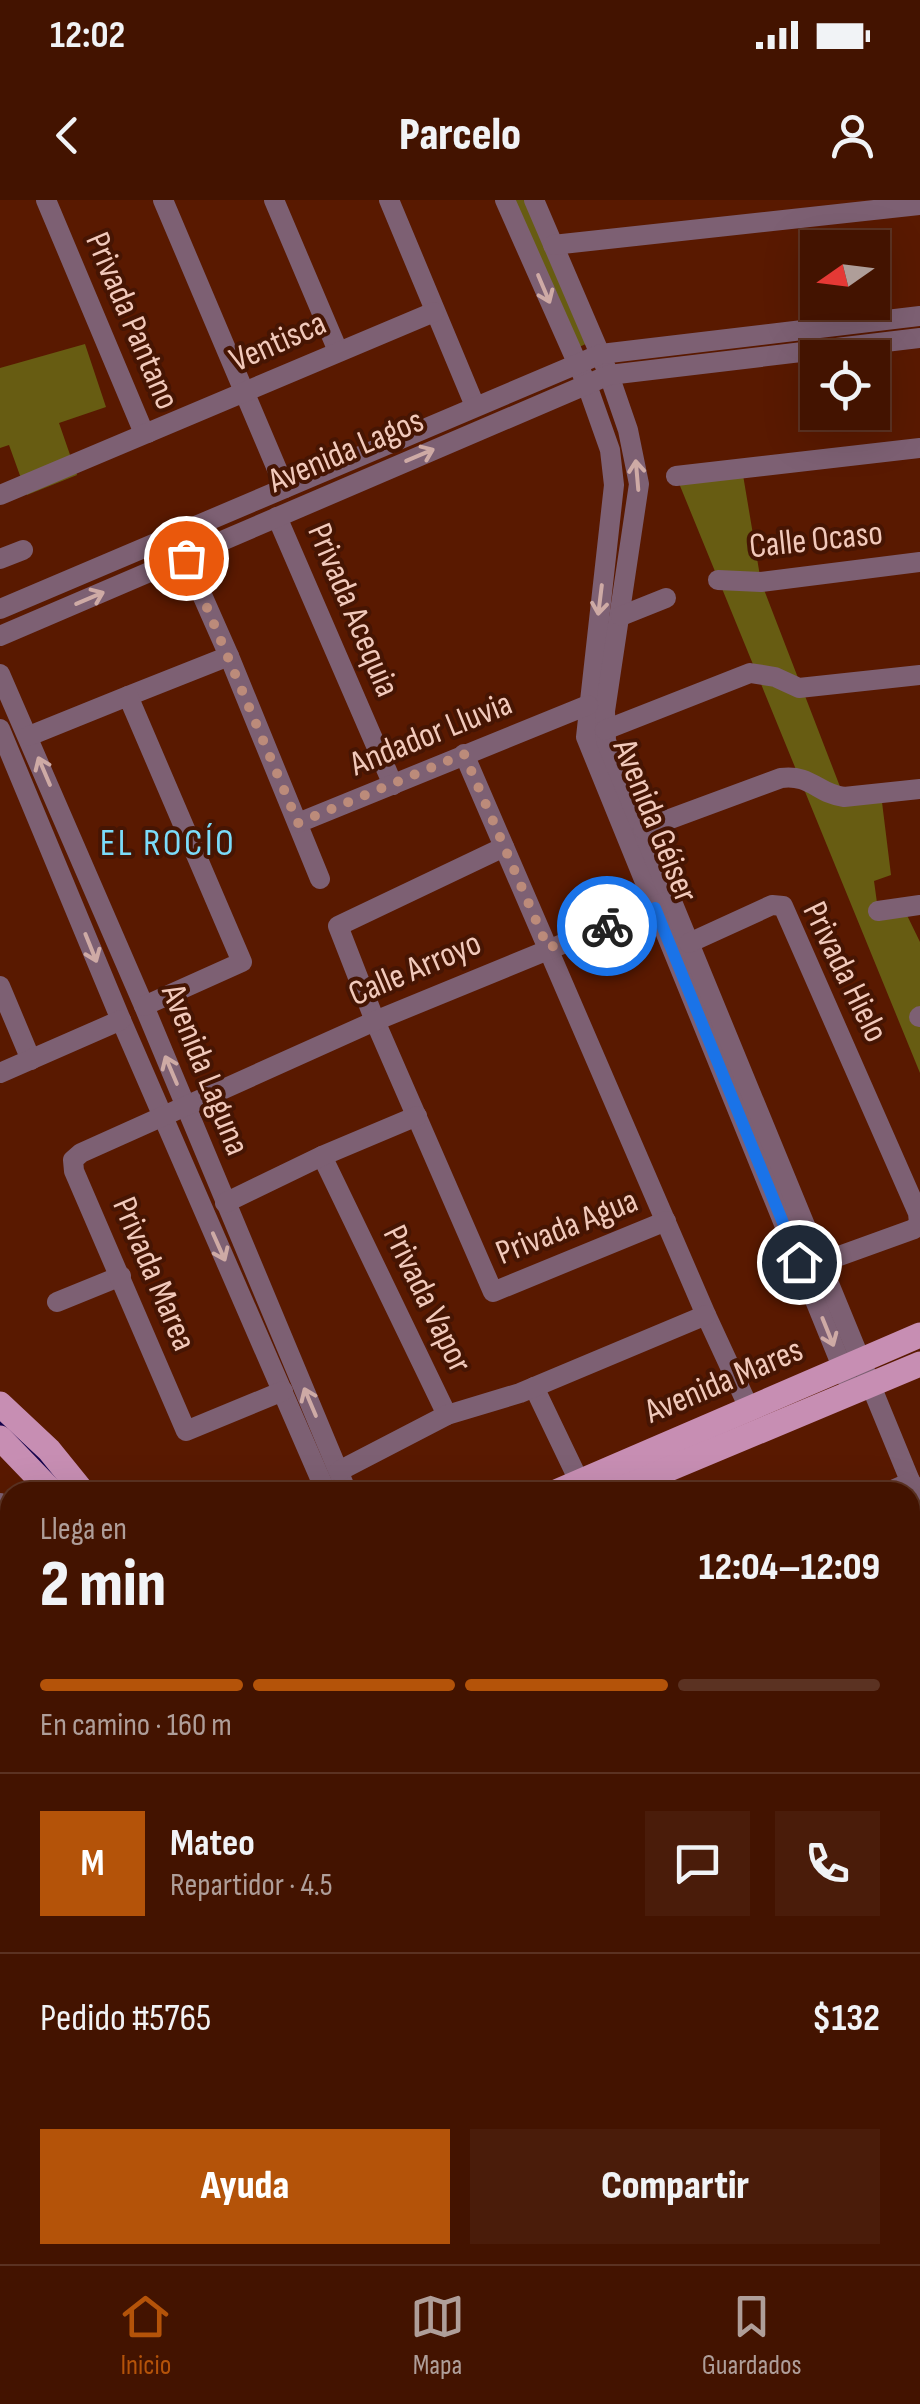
<!DOCTYPE html>
<html lang="es">
<meta charset="utf-8">
<style>
body{margin:0;font-family:"Sofia Sans Condensed",sans-serif;background:#4a1c0a;color:#f1f3f6;height:100vh;display:flex;flex-direction:column;font-size:38px;white-space:nowrap}
*{box-sizing:border-box;margin:0}
p{font-size:32px;color:#af9e99}
.icon{flex:none;width:55px;height:55px;fill:none;stroke:currentColor;stroke-width:2;stroke-linecap:round;stroke-linejoin:round}
.map{position:relative;flex:1;overflow:hidden}
.drawer{position:absolute;left:0px;top:1282px;width:920px;height:782px;display:flex;flex-direction:column;background:#431300;border-radius:30px 30px 0 0;box-shadow:0 10px 40px #0002,0 0 0 2px #5b3222}
.drawer>*{flex:none}
.needle{width:65px;rotate:256deg}
.controls{position:absolute;left:800px;top:30px;display:grid;gap:20px}
.controls a{display:grid;place-items:center;width:90px;height:90px;border-radius:0px;background:#431300;box-shadow:0 10px 40px #0002,0 0 0 2px #5b3222;font-size:50px}
.pin{position:absolute;display:grid;place-items:center;width:85px;height:85px;color:#fff;margin:-42px;border:5px solid #fff;border-radius:50%;box-shadow:0 2px 10px #0007}
.courier{position:absolute;display:grid;place-items:center;width:100px;height:100px;margin:-50px;border:8px solid #1a73e8;border-radius:50%;background:#fff;color:#222;box-shadow:0 2px 12px #0007}
.headline em{font-style:normal;font-weight:800}
.headline div{display:flex;flex-direction:column-reverse}
.headline{display:flex;align-items:center;justify-content:space-between;height:170px;padding:0 40px}
h1{font-size:65px;font-weight:800;line-height:75px}
.bar{display:grid;grid-template-columns:repeat(4,1fr);gap:15px 10px;align-content:center;height:120px;padding:0 40px}
.bar i{height:12px;border-radius:8px;background:#5b3222}
.bar .on{background:#b45309}
.bar p{grid-column:span 4}
.line{display:flex;align-items:center;gap:25px;padding:0 40px;border-top:2px solid #5b3222}
.line div{flex:1}
.round{display:grid;place-items:center;flex:none;width:105px;height:105px;border-radius:0px;background:#4a1c0a}
.button{display:flex;gap:20px;margin-top:auto;padding:20px 40px}
.button a{flex:1;height:115px;border-radius:0px;background:#b45309;color:#fff;font-size:40px;font-weight:800;line-height:115px;text-align:center}
.button a+a{background:#4a1c0a;color:#f1f3f6}
.status{display:flex;justify-content:space-between;align-items:center;height:70px;padding:0 50px;background:#431300;direction:ltr}
.status svg{height:28px;fill:currentColor}
header{display:flex;justify-content:space-between;align-items:center;height:130px;padding:0 40px;background:#431300;font-size:45px;font-weight:800}
.tab-bar{display:flex;justify-content:space-around;align-items:center;height:140px;border-top:2px solid #5b3222;background:#431300;font-size:28px;color:#af9e99}
.tab-bar a{display:grid;justify-items:center;gap:5px}
.tab-bar .on{color:#b45309}
.map>svg:first-child{display:block}
</style>
<div class="status"><b>12:02</b><svg viewBox="0 0 49 12"><path d="M0 12V9h3v3zM5 12V6h3v6zM10 12V3h3v9zM15 12V0h3v12zM26 1h20v11H26zM47 4h2v5h-2z"/></svg></div>
<header><svg class="icon" aria-label="back" viewBox="0 0 24 24"><path d="M15 5l-7 7 7 7"/></svg>Parcelo<svg class="icon" aria-label="person" viewBox="0 0 24 24"><circle cx="12" cy="8" r="4"/><path d="M4 21q1-7 8-7t8 7"/></svg></header>
<div class="map">
<svg width="920" height="2064" viewBox="0 0 920 2064">
<rect width="100%" height="100%" fill="#591900"/>
<!-- green -->
<g fill="#675c12">
<polygon points="513,0 526,0 588,143 577,148"/>
<polygon points="85,144 106,207 59,223 77,275 27,295 9,245 0,248 0,168"/>
<polygon points="742,269 761,382 844,597 881,594 891,675 874,681 878,710 903,707 920,742 920,873 676,276"/>
<polygon points="920,1665 920,1741 910,1751 910,1674"/>
<polygon points="10,1766 10,2055 584,2055 591,2064 0,2064 0,1771"/>
</g>
<!-- water -->
<polygon fill="#14034c" points="10,1964 10,2055 95,2055 92,2064 0,2064 0,1971"/>
<g fill="none" stroke-linecap="round" stroke-linejoin="round">
<!-- canal -->
<g stroke="#14034c" stroke-width="18">
<polyline points="0,1222 42,1261 66,1292"/>
<polyline points="910,1678 914,1674"/>
</g>
<!-- river -->
<polyline stroke="#14034c" stroke-width="32" points="914,1674 920,1669"/>
<!-- minor -->
<g stroke="#7d6073" stroke-width="20">
<polyline points="46,0 141,226 148,233"/>
<polyline points="163,0 285,288"/>
<polyline points="274,0 338,151"/>
<polyline points="389,0 475,206"/>
<polyline points="505,0 587,185 610,250 614,285 586,537 847,1179"/>
<polyline points="534,0 609,175 628,230 639,284 605,511 606,541 920,1305"/>
<polyline points="553,45 920,5"/>
<polyline points="676,276 920,248"/>
<polyline points="0,295 434,112"/>
<polyline points="277,317 393,585"/>
<polyline points="180,345 229,456 320,679"/>
<polyline points="0,359 23,350"/>
<polyline points="718,380 761,382 920,362"/>
<polyline points="0,409 601,154 920,116"/>
<polyline points="621,416 666,398"/>
<polyline points="0,436 609,175 920,138"/>
<polyline points="0,474 144,806 347,1292"/>
<polyline points="128,496 229,456"/>
<polyline points="0,529 121,820 326,1292"/>
<polyline points="605,530 750,473 775,477 799,488 920,475"/>
<polyline points="29,536 128,496 242,762 144,806"/>
<polyline points="464,554 706,1115 749,1208"/>
<polyline points="298,623 588,505"/>
<path d="M643,629L781,578C811,574 818,594 844,597L920,589"/>
<polyline points="504,647 338,726 375,821 493,1092 666,1021"/>
<polyline points="878,711 920,705"/>
<polyline points="689,743 772,705 783,706 918,1013 919,1023 914,1029 820,1063"/>
<polyline points="0,786 31,860"/>
<polyline points="919,817 920,816"/>
<polyline points="0,873 121,820"/>
<polyline points="322,956 447,1215"/>
<polyline points="225,1003 322,956 417,916"/>
<polyline points="57,1102 121,1076"/>
<polyline points="534,1187 579,1281"/>
<polyline points="283,1191 186,1231 74,971 73,960 81,953 375,821 665,702"/>
<polyline points="339,1271 447,1215 520,1193 706,1115"/>
<polyline points="888,1292 911,1282"/>
<polyline points="0,1303 10,1340"/>
<polyline points="910,1428 920,1418"/>
<polyline points="910,1579 920,1570"/>
<polyline points="0,1596 10,1591"/>
<polyline points="910,1767 920,1761"/>
<polyline points="910,1903 912,1905"/>
<polyline points="910,1986 920,1977"/>
<polyline points="615,2055 622,2064"/>
<polyline points="702,2064 711,2055"/>
<polyline points="831,2064 840,2055"/>
</g>
<!-- major -->
<g stroke="#c78eb3" stroke-width="25">
<polyline points="0,1204 49,1250 83,1292"/>
<polyline points="0,1238 52,1292"/>
<polyline points="556,1292 920,1135"/>
<polyline points="614,1292 920,1164"/>
</g>
</g>
<!-- one-way arrows -->
<defs><path id="oneway-shaft" d="M-6 0H5M1.5-3L5.5 0L1.5 3" fill="none" stroke-width="1.6" stroke-linecap="round" stroke-linejoin="round" transform="scale(2.5)"/></defs>
<g stroke="#ceaaa5">
<use href="#oneway-shaft" transform="translate(544 89) rotate(67)"/>
<use href="#oneway-shaft" transform="translate(420 255) rotate(-23)"/>
<use href="#oneway-shaft" transform="translate(637 275) rotate(-95)"/>
<use href="#oneway-shaft" transform="translate(90 398) rotate(-23)"/>
<use href="#oneway-shaft" transform="translate(600 400) rotate(97)"/>
<use href="#oneway-shaft" transform="translate(44 571) rotate(-113)"/>
<use href="#oneway-shaft" transform="translate(91 748) rotate(68)"/>
<use href="#oneway-shaft" transform="translate(171 870) rotate(-113)"/>
<use href="#oneway-shaft" transform="translate(219 1047) rotate(66)"/>
<use href="#oneway-shaft" transform="translate(828 1132) rotate(68)"/>
<use href="#oneway-shaft" transform="translate(310 1202) rotate(-113)"/>
</g>
<g fill="none" stroke-linecap="round" stroke-linejoin="round">
<!-- done -->
<polyline stroke="#bc8b7a" stroke-width="10" stroke-dasharray="0 18" points="186,358 298,623 464,554 548,748 607,726"/>
<!-- route -->
<polyline stroke="#1a73e8" stroke-width="12" points="607,726 655,708 799,1062"/>
</g>
<g text-anchor="middle" dominant-baseline="central" stroke-width="8" stroke-linejoin="round" paint-order="stroke">
<!-- street labels -->
<g font-size="35" fill="#f1c9bb" stroke="#461503">
<text transform="translate(132 121) rotate(67)">Privada Pantano</text>
<text transform="translate(278 142) rotate(-24)">Ventisca</text>
<text transform="translate(346 251) rotate(-23)">Avenida Lagos</text>
<text transform="translate(816 340) rotate(-6)">Calle Ocaso</text>
<text transform="translate(353 410) rotate(67)">Privada Acequia</text>
<text transform="translate(431 534) rotate(-22)">Andador Lluvia</text>
<text transform="translate(655 621) rotate(68)">Avenida Géiser</text>
<text transform="translate(415 769) rotate(-23)">Calle Arroyo</text>
<text transform="translate(845 772) rotate(64)">Privada Hielo</text>
<text transform="translate(205 870) rotate(68)">Avenida Laguna</text>
<text transform="translate(567 1027) rotate(-22)">Privada Agua</text>
<text transform="translate(154 1074) rotate(67)">Privada Marea</text>
<text transform="translate(427 1099) rotate(64)">Privada Vapor</text>
<text transform="translate(724 1181) rotate(-23)">Avenida Mares</text>
</g>
<!-- neighbourhood labels -->
<g font-size="38" letter-spacing="2.5" fill="#7bdcfa" stroke="#461503">
<text x="168" y="643">EL ROCÍO</text>
</g>
</g>
</svg>
<div class="controls">
<a><svg class="needle" viewBox="-14 -14 28 28"><path d="M0-13l5 13h-10z" fill="#e53935"/><path d="M0 13l5-13h-10z" fill="#af9e99"/></svg></a>
<a><svg class="icon" aria-label="locate" viewBox="0 0 24 24"><circle cx="12" cy="12" r="6"/><path d="M12 2v4M12 18v4M2 12h4M18 12h4"/></svg></a>
</div>
<div class="pin" style="left:186px;top:358px;background:#ea580c"><svg class="icon" aria-label="bag" viewBox="0 0 24 24"><path d="M5 8h14l-1 12H6zM9 8a3 3 0 0 1 6 0"/></svg></div>
<div class="pin" style="left:799px;top:1062px;background:#1f2937"><svg class="icon" aria-label="home" viewBox="0 0 24 24"><path d="M3 11l9-7 9 7M6 9v11h12V9"/></svg></div>
<div class="courier" style="left:607px;top:726px"><svg class="icon" aria-label="bike" viewBox="0 0 24 24"><circle cx="6" cy="16" r="4"/><circle cx="18" cy="16" r="4"/><path d="M6 16l4-8h5l3 8M10 8l3 8H6M13 5h3"/></svg></div>
<section class="drawer">
<div class="headline"><div><h1>2 min</h1><p>Llega en</p></div><em>12:04–12:09</em></div>
<div class="bar"><i class="on"></i><i class="on"></i><i class="on"></i><i></i><p>En camino · 160 m</p></div>
<div class="line" style="height:180px"><b class="round" style="background:#b45309;color:#fff">M</b><div><b>Mateo</b><p>Repartidor · 4.5</p></div><a class="round"><svg class="icon" aria-label="chat" viewBox="0 0 24 24"><path d="M4 5h16v11H9l-5 4z"/></svg></a><a class="round"><svg class="icon" aria-label="phone" viewBox="0 0 24 24"><path d="M5 4h4l2 5-3 2q2 4 5 5l2-3 5 2v4C11 20 4 13 5 4z"/></svg></a></div>
<div class="line" style="height:130px"><div>Pedido #5765</div><b>$132</b></div>
<div class="button"><a>Ayuda</a><a>Compartir</a></div>
</section>
</div>
<nav class="tab-bar">
<a class="on"><svg class="icon" aria-label="home" viewBox="0 0 24 24"><path d="M3 11l9-7 9 7M6 9v11h12V9"/></svg>Inicio</a>
<a><svg class="icon" aria-label="map" viewBox="0 0 24 24"><path d="M3 6l6-2 6 2 6-2v14l-6 2-6-2-6 2zM9 4v14M15 6v14"/></svg>Mapa</a>
<a><svg class="icon" aria-label="saved" viewBox="0 0 24 24"><path d="M7 4h10v16l-5-4-5 4z"/></svg>Guardados</a>
</nav>
